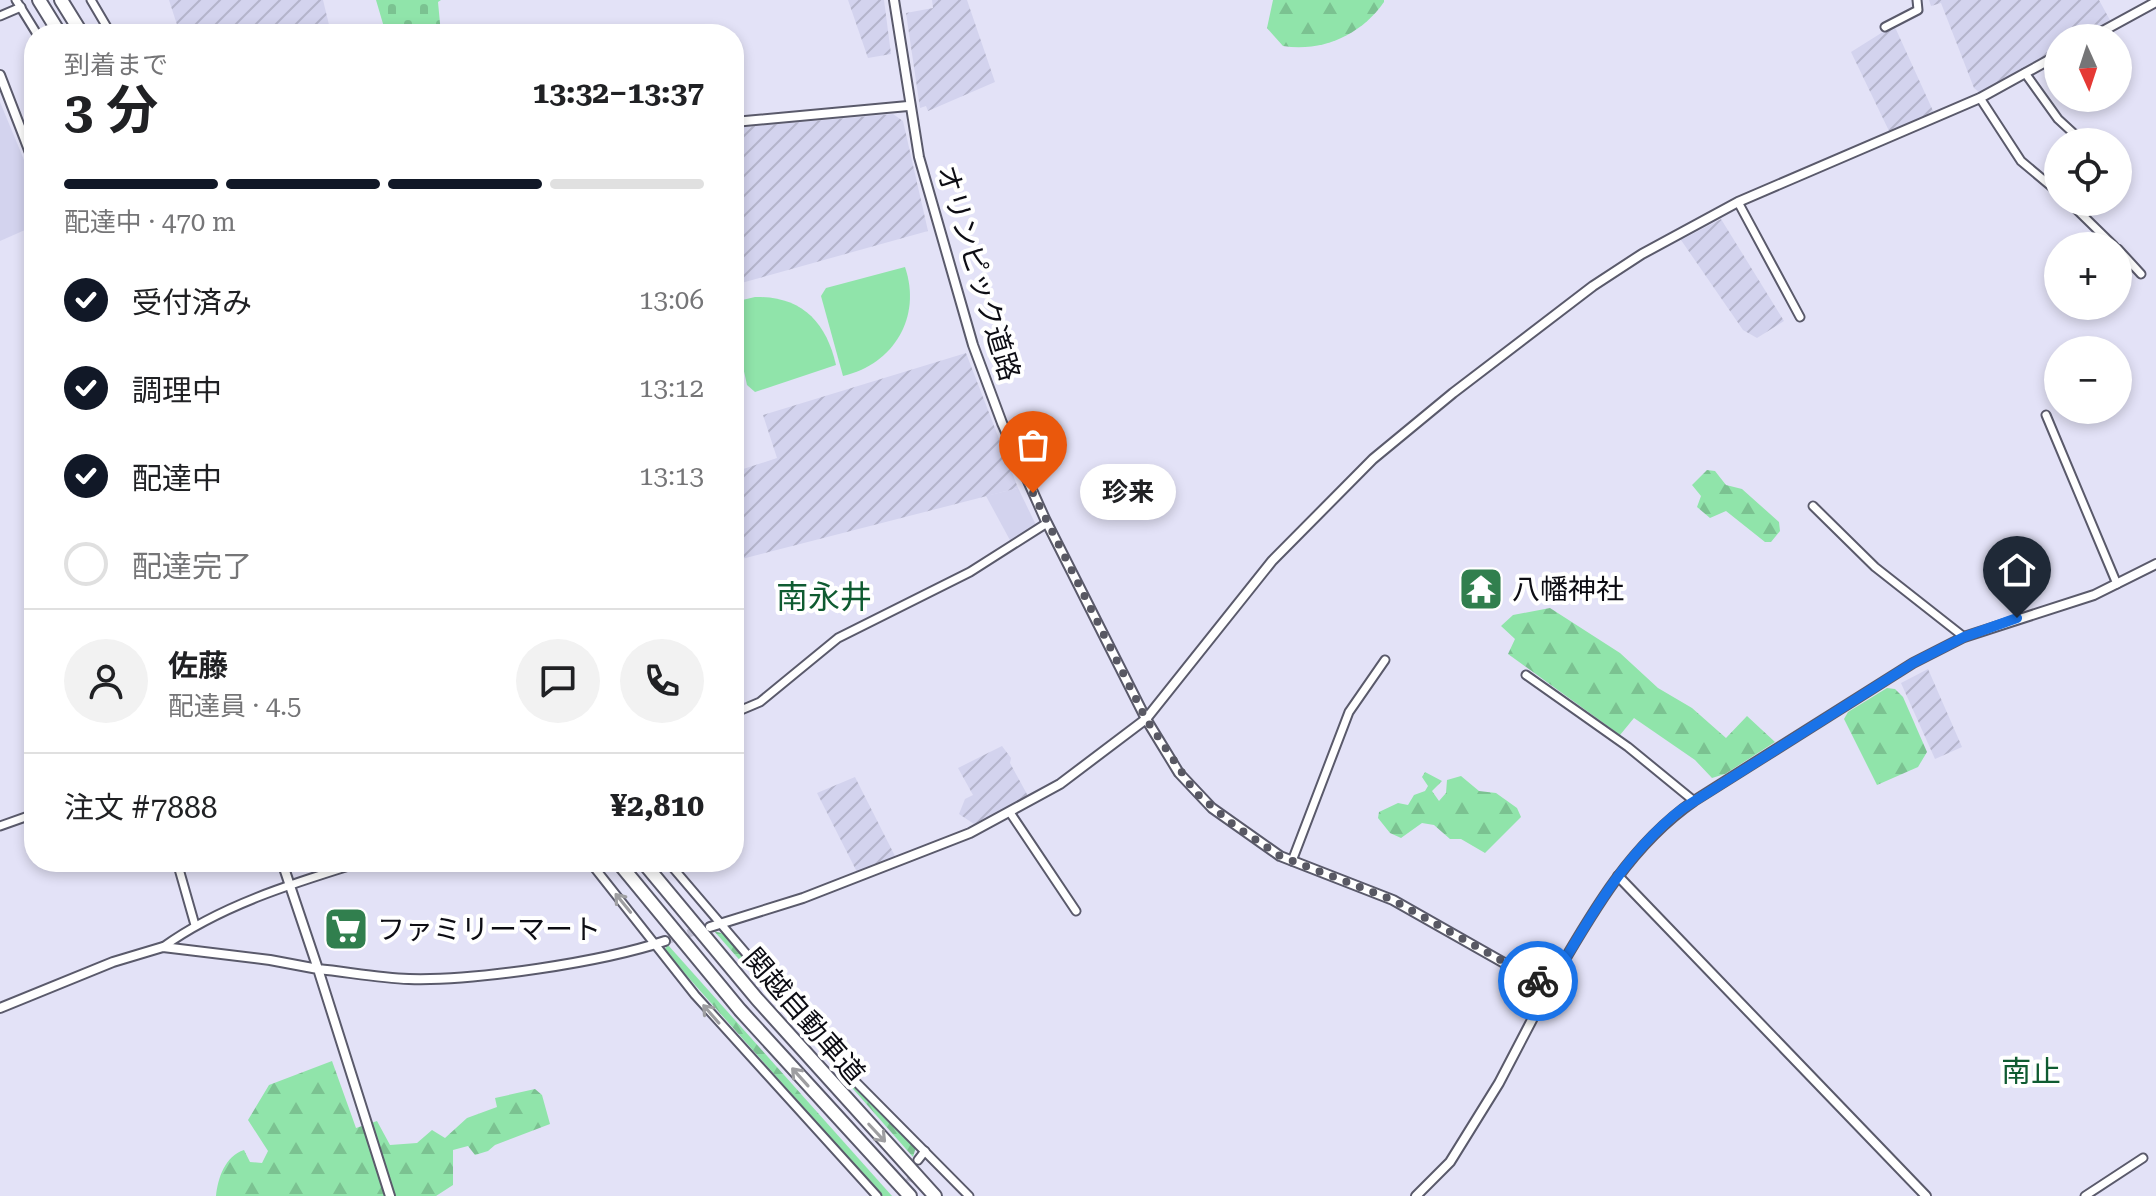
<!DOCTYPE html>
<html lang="ja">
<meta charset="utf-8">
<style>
body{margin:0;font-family:"Roboto Serif","Noto Sans JP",serif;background:#f2f2f2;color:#202124;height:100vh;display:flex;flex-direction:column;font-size:30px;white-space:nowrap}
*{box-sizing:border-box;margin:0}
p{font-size:26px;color:#757577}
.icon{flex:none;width:44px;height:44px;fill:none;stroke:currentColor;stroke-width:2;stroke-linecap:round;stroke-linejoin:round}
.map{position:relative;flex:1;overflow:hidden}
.drawer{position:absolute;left:24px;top:24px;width:720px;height:848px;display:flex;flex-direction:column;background:#fff;border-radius:32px;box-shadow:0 4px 12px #0003}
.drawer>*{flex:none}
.needle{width:52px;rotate:177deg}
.fabs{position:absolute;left:2044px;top:24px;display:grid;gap:16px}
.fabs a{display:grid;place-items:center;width:88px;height:88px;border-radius:50%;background:#fff;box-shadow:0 4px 12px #0003;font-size:40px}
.pin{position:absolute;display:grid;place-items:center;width:68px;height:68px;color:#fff;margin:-82px -34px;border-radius:50% 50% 50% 0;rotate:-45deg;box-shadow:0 0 8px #0007}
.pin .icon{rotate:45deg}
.courier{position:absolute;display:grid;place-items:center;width:80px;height:80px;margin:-40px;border:6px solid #1a73e8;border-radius:50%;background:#fff;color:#222;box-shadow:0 2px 10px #0007}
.bubble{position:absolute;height:56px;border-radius:28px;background:#fff;box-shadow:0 4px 12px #0003;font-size:26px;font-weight:700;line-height:56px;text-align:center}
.head em{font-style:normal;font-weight:700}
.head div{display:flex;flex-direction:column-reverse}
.head{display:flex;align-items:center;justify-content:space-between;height:136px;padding:0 40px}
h1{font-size:52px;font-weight:700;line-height:60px}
.bar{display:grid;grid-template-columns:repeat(4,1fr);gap:12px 8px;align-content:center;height:96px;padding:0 40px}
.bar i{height:10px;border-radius:6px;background:#e0e0e0}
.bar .selected{background:#111827}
.bar p{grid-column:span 4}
.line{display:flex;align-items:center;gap:20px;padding:0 40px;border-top:2px solid #e0e0e0}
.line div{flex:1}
.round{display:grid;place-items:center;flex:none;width:84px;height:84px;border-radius:42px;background:#f2f2f2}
ol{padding:0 40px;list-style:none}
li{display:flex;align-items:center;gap:24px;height:88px}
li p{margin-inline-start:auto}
li .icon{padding:8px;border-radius:50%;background:#111827;color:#fff;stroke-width:4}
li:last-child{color:#757577}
li i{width:44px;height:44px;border:4px solid #e0e0e0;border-radius:50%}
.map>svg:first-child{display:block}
</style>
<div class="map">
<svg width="2156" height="1196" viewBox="0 0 2156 1196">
<defs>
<pattern id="industrial-furrows" width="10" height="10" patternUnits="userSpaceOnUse" patternTransform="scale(2)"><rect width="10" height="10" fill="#d3d3ee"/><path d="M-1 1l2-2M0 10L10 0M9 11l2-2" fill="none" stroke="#b4b4cb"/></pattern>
<pattern id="forest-firs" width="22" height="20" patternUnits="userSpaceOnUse" patternTransform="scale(2)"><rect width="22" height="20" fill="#90e4aa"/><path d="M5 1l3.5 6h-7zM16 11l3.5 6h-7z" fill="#7bc291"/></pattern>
<pattern id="cemetery-stones" width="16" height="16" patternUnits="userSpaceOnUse" patternTransform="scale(2)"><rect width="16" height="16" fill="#90e4aa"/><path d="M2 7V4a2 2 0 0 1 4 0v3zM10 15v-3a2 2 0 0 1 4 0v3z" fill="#7bc291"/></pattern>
</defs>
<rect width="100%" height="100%" fill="#e3e2f7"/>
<!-- built -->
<g fill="#d3d3ee">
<polygon points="0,102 34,184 34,226 0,241"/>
<polygon points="1018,488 1036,525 1011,542 986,496"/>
</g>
<!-- industrial -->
<g fill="url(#industrial-furrows)">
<polygon points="169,0 323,0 331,33 180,34"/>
<polygon points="848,0 884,0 891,54 868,58"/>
<polygon points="932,0 967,0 995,82 928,111 926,106 920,108 906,13 933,8"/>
<polygon points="1929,0 2099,0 2111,22 2081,38 2058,38 2058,51 1980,93 1974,88 1941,3 1931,6"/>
<polygon points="1894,25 1934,113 1889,131 1851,52"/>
<polygon points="893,114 903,121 928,231 734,285 734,128"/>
<polygon points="1721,219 1784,321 1757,338 1743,330 1681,240"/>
<polygon points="966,353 1018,488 734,561 734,472 777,458 763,415"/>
<polygon points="1928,669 1962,747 1935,759 1901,683"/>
<polygon points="1002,746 1011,758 1010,763 1028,796 974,824 959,814 965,799 973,795 958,768"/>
<polygon points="855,777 896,858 858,874 817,793"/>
</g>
<!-- grass -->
<g fill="#90e4aa">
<path d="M905,267C922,317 894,364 843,376L821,296L826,288Z"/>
<path d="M755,297C802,296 826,322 836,365L755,392L747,385L734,326V302Z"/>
</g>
<!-- forest -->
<g fill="url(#forest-firs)">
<path d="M1273,0H1384V2C1361,35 1323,52 1283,46L1267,28Z"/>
<polygon points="1707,470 1715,471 1726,485 1742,489 1779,522 1780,531 1771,542 1765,542 1726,511 1710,518 1697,507 1701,496 1692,485"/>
<polygon points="1550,608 1620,653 1658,688 1692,708 1726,738 1747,716 1775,742 1725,774 1712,778 1695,760 1634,718 1620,735 1508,654 1515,639 1501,626 1513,615"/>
<polygon points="1887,688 1895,689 1903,697 1927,752 1918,767 1877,785 1844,719 1848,712"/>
<polygon points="1425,772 1442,781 1432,791 1439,801 1446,793 1447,780 1461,776 1479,791 1496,793 1517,808 1521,817 1485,853 1461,839 1450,839 1434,825 1422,823 1401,838 1390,833 1378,818 1379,812 1398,803 1408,805 1414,795 1425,791 1428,786 1422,777"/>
<polygon points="714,931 728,935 916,1147 913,1157"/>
<polygon points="668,945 892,1196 882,1196 664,950"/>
<path d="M332,1061L356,1128L377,1121L390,1145L417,1143L432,1130L445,1138L467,1118L497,1107L495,1098L535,1089L542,1095L550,1124L495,1145L488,1151L475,1155L468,1146L453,1150V1185L436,1196H216C218,1178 225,1156 244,1150L250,1162L262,1163L268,1151L248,1120L269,1085Z"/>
</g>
<!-- cemetery -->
<polygon fill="url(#cemetery-stones)" points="376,0 441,0 438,2 441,34 386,34"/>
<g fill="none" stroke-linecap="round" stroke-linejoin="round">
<!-- minor-tunnel -->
<polyline stroke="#c3c2d5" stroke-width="7" stroke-dasharray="7 3.5" stroke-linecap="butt" points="905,1191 918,1160"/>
<!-- tertiary-tunnel -->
<polyline stroke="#c3c2d5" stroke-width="8" stroke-dasharray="8 4" stroke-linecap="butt" points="665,941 702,929"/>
<!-- minor casing -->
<g stroke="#5a5a6b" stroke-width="11">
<g id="minor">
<polyline points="16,0 37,34"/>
<polyline points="91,0 111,34"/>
<polyline points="0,16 21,7"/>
<polyline points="1885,27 1918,10 1917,0"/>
<polyline points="2025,73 2058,119 2083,142"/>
<polyline points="1980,98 2021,161 2058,192"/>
<polyline points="1738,202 1800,317"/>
<polyline points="2069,202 2114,246"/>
<polyline points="2118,249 2141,274"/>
<polyline points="2046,415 2117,584"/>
<polyline points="1813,506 1875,567 1964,637"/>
<polyline points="1526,675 1628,747 1694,801"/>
<polyline points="734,713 760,702 838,638 970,572 1047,523"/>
<polyline points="1011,814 1076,911"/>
<polyline points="0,826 34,814"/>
<polyline points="1292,861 1349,712 1385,660"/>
<polyline points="177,862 195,925"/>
<polyline points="590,862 695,995 877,1196"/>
<polyline points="668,862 855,1081 969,1196"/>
<path d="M163,947C221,905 294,883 362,862"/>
<polyline points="918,1160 925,1151"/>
<polyline points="2085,1196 2143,1158"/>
</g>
</g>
<!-- tertiary casing -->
<g stroke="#5a5a6b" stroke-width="12">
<g id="tertiary">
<path d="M894,0L919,157L973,345L1002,423L1045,519L1146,719L1179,773L1212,808L1280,856L1393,900L1534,980L1547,981L1557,973C1594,909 1632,844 1694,801L1913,663L1964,637L2094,595L2156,564"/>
<polyline points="2090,38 2156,2"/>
<polyline points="0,75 34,163"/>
<polyline points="734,122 908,106"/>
<path d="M282,862L318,969C348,972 379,978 409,979C476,981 602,962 665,941"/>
<polyline points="1618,876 1926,1196"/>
<polyline points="710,927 803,898 970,833 1060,784 1146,719 1272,561 1373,459 1453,393 1593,286 1642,254 1738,202 1980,98 2058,55"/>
<polyline points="0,1008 113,962 163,947 270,960 318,969 390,1196"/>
<polyline points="1416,1196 1450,1162 1499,1083 1546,993 1547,981"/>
</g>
</g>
<!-- motorway casing -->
<g stroke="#5a5a6b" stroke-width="16">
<g id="motorway">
<polyline points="39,0 60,34"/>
<polyline points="61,0 82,34"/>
<polyline points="618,862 740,1010 910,1196"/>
<polyline points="643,862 757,999 935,1196"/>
</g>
</g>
<!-- minor -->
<use href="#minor" stroke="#fff" stroke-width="7"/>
<!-- tertiary -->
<use href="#tertiary" stroke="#fff" stroke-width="8"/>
<!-- motorway -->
<use href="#motorway" stroke="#fff" stroke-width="12"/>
</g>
<!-- one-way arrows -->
<defs><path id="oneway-shaft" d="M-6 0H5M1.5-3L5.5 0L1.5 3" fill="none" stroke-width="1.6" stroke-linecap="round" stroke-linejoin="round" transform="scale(2)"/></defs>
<g stroke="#9e9ea1">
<use href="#oneway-shaft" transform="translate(623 903) rotate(-129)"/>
<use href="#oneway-shaft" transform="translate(711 1014) rotate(-131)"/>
<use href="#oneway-shaft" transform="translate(800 1077) rotate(-132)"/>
<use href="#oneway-shaft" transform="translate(877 1133) rotate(47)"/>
</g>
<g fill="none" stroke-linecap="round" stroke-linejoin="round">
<!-- done -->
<polyline stroke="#585863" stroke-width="8" stroke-dasharray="0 14.4" points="1033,493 1146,719 1195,792 1235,826 1280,856 1393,900 1538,981"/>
<!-- route -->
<path stroke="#1a73e8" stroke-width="10" d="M1538,981H1547L1557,973C1592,913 1627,852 1682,809L1913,663L1964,637L2017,618"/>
</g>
<!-- icons -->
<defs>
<g id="temple-square" transform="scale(2.3)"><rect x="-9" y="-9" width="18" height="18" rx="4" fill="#317f4e" stroke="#fff"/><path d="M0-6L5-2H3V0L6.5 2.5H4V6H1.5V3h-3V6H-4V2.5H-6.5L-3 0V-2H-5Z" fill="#fff"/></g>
<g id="supermarket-square" transform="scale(2.3)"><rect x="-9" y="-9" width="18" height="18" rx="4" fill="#317f4e" stroke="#fff"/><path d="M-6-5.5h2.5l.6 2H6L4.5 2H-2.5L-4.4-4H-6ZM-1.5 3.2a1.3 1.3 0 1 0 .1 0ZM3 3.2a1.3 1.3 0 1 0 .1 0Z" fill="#fff"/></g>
</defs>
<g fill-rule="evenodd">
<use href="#temple-square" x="1481" y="589"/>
<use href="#supermarket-square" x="346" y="929"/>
</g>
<g text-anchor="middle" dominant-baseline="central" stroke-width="8" stroke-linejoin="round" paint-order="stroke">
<!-- street labels -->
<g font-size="28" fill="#0d0d14" stroke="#fff">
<text transform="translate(978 273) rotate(73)">オリンピック道路</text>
<text transform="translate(804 1016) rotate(49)">関越自動車道</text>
</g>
<!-- poi labels -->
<g font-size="28" fill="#0d0d14" stroke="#fff" text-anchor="start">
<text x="1512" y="589">八幡神社</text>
<text x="377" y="929">ファミリーマート</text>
</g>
<!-- neighbourhood labels -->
<g font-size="30" fill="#0f5b31" stroke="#fff">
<text x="2031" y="1071">南止</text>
</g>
<!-- quarter labels -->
<g font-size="32" fill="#0f5b31" stroke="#fff">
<text x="824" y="597">南永井</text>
</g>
</g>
</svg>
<div class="fabs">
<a><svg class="needle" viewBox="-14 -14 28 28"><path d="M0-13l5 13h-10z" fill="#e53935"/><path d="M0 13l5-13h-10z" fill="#757577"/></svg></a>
<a><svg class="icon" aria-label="locate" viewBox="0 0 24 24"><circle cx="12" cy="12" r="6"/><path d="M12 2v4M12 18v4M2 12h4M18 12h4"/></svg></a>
<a>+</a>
<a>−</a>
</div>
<div class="pin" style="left:1033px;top:493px;background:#ea580c"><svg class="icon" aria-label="bag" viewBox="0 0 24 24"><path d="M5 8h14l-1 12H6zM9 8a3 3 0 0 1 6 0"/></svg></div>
<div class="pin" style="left:2017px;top:618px;background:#1f2937"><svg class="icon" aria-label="home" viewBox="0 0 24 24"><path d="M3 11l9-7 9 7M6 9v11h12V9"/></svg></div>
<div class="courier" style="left:1538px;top:981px"><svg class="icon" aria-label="bike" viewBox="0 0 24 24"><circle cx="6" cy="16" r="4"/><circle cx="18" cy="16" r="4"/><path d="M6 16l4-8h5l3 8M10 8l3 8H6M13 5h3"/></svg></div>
<div class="bubble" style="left:1080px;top:464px;width:96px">珍来</div>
<section class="drawer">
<div class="head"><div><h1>3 分</h1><p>到着まで</p></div><em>13:32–13:37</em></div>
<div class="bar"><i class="selected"></i><i class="selected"></i><i class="selected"></i><i></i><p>配達中 · 470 m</p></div>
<ol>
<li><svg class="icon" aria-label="check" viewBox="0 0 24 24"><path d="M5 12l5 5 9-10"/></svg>受付済み<p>13:06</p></li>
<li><svg class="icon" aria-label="check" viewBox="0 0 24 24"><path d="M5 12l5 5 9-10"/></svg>調理中<p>13:12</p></li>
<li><svg class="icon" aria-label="check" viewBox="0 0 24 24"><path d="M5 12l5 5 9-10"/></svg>配達中<p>13:13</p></li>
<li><i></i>配達完了</li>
</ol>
<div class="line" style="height:144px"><a class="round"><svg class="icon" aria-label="person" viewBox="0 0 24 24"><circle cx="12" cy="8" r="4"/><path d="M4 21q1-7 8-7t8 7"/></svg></a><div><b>佐藤</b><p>配達員 · 4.5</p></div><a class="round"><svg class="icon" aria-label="chat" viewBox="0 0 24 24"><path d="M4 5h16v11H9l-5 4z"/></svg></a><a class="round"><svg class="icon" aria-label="phone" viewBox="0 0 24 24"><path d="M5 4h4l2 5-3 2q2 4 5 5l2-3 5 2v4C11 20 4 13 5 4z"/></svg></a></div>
<div class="line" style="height:104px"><div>注文 #7888</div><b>¥2,810</b></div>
</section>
</div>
